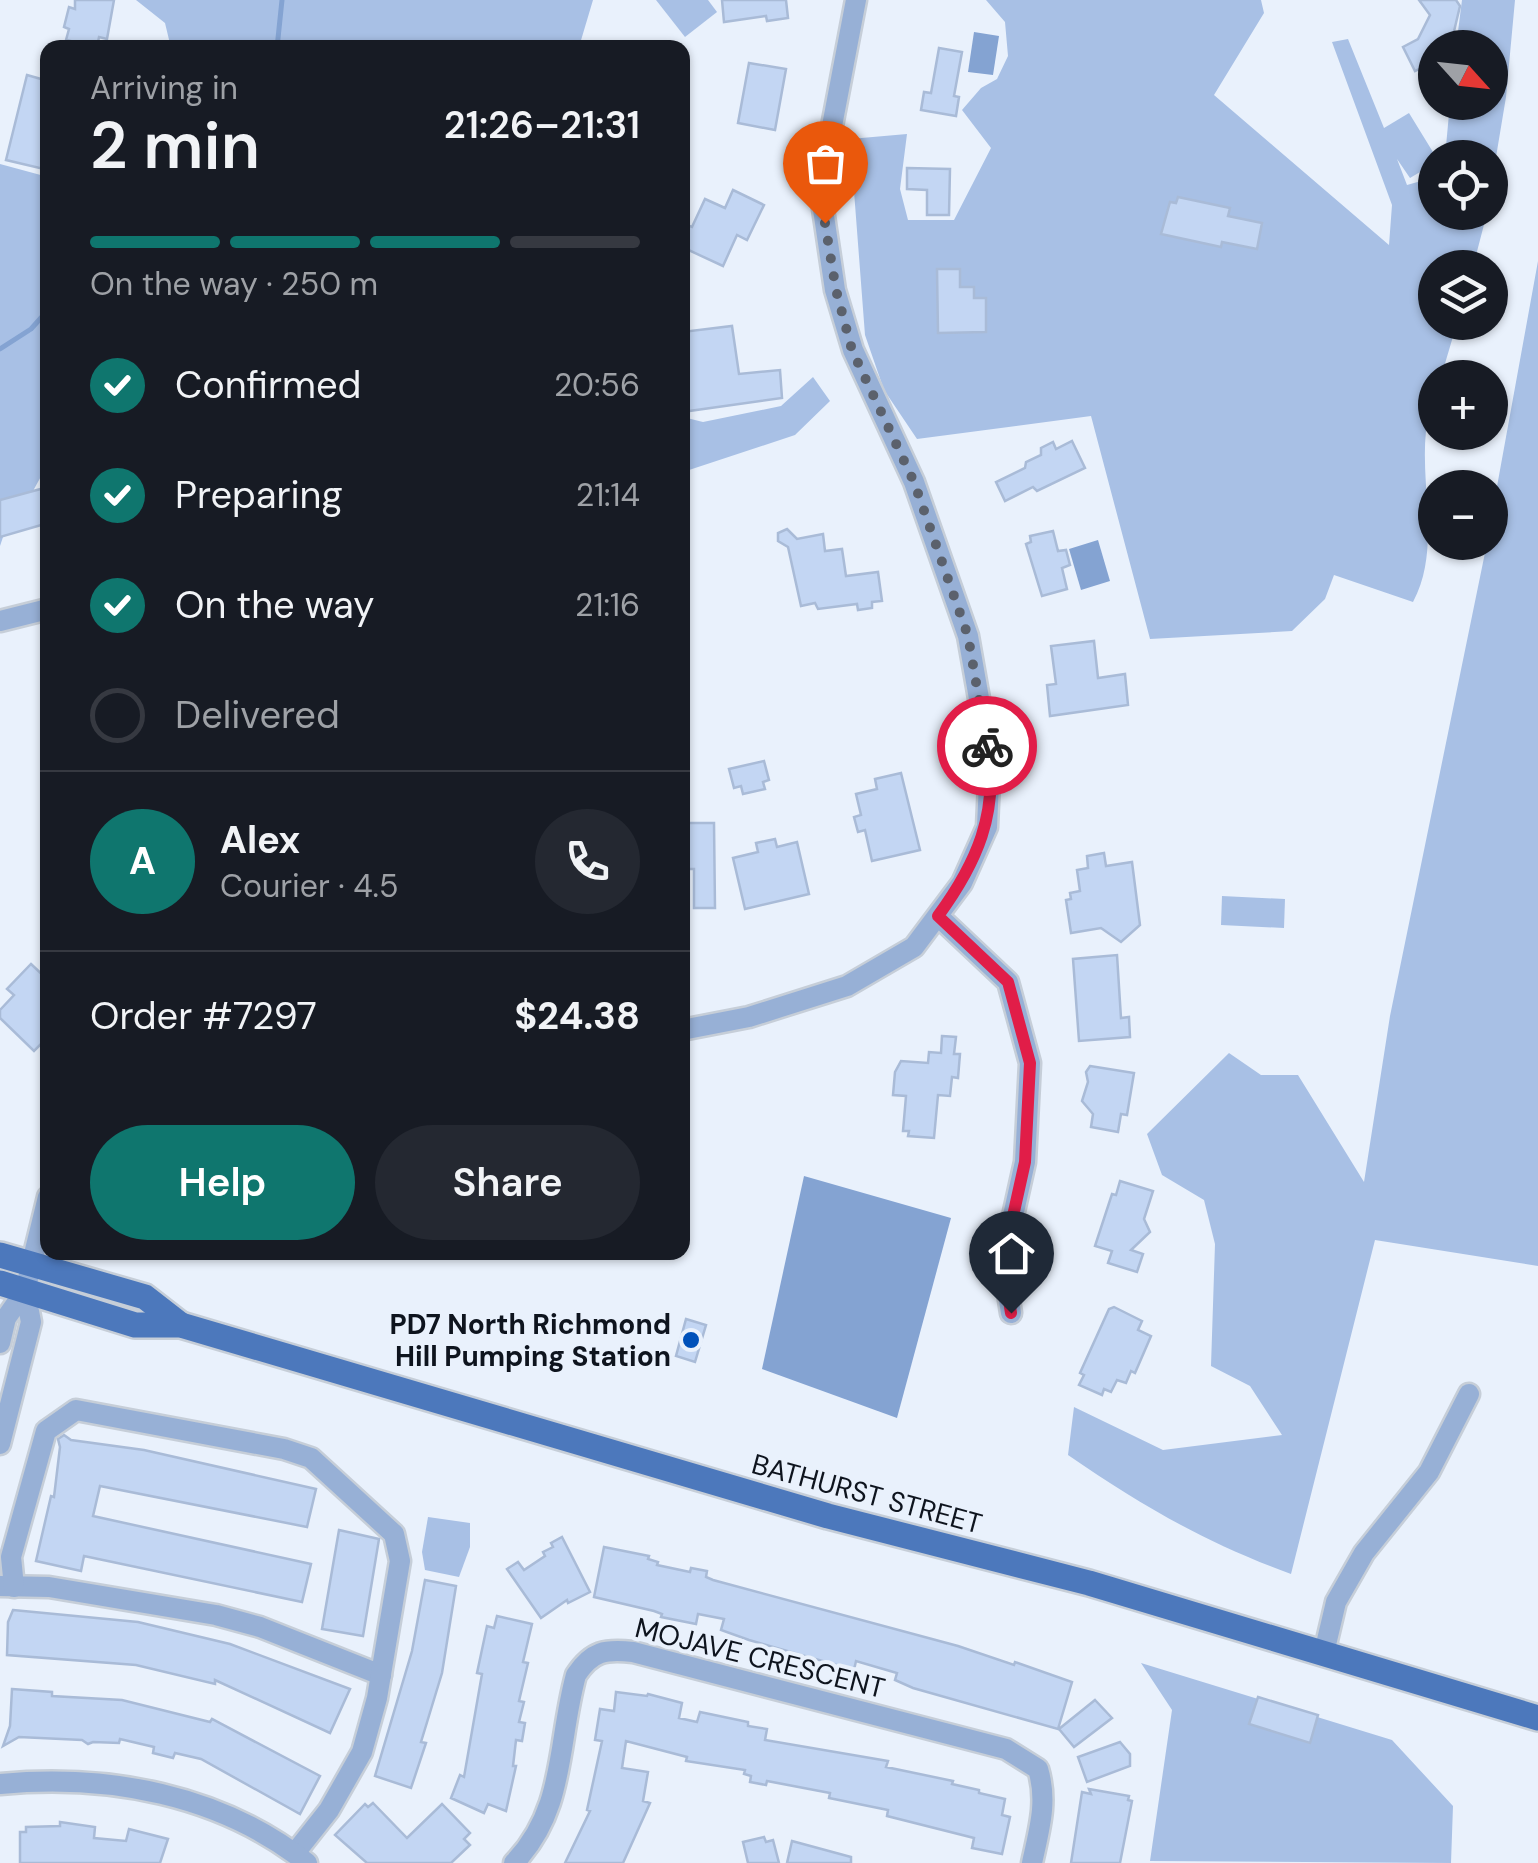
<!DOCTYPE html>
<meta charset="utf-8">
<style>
body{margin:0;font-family:"DM Sans",sans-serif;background:#242831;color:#f1f3f6;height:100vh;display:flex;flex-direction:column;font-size:38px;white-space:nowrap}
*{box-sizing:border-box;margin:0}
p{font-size:32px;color:#9ea1a6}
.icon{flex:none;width:55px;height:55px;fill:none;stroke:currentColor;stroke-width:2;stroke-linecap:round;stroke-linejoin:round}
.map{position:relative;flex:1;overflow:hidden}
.sheet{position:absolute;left:40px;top:40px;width:650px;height:1220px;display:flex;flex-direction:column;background:#171b24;border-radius:20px;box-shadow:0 2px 8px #0004}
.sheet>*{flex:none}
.needle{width:65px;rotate:117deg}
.fabs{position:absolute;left:1418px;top:30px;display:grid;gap:20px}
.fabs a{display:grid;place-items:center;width:90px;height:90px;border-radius:50%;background:#171b24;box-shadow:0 2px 8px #0004;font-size:50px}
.pin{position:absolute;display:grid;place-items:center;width:85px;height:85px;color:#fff;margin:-102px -42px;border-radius:50% 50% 50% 0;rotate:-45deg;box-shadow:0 0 10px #0007}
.pin .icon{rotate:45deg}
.courier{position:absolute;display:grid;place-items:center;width:100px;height:100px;margin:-50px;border:8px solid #e11d48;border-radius:50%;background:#fff;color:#222;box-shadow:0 2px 12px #0007}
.headline em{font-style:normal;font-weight:600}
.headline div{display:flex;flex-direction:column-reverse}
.headline{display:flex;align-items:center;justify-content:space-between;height:170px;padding:0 50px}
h1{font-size:65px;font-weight:600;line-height:75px}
.bar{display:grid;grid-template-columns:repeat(4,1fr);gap:15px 10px;align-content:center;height:120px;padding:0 50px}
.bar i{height:12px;border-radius:8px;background:#363941}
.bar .active{background:#0f766e}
.bar p{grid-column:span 4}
.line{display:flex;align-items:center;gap:25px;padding:0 50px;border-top:2px solid #363941}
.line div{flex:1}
.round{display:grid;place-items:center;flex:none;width:105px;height:105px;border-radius:52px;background:#242831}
ol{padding:0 50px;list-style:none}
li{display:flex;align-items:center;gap:30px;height:110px}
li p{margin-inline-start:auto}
li .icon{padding:10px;border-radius:50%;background:#0f766e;color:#fff;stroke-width:4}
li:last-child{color:#9ea1a6}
li i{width:55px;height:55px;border:5px solid #363941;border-radius:50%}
.action{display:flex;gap:20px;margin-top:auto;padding:20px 50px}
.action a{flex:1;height:115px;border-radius:60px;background:#0f766e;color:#fff;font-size:40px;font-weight:600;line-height:115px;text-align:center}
.action a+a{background:#242831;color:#f1f3f6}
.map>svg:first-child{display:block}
</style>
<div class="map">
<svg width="1538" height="1863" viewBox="0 0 1538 1863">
<rect width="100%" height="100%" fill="#e9f1fc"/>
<!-- green -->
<g fill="#a8c0e5">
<polygon points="136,0 593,0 579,47 171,48 165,23"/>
<polygon points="656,0 708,0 717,12 685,37"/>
<path d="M986,0H1261L1264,13L1214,95L1389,245L1392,205L1332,42L1348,39L1384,128L1409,113L1436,157L1435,163L1410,178L1397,159L1407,185L1435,177V212L1487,213L1473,267L1435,268V322L1457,323L1441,377L1435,378C1435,397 1428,413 1426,431C1420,487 1441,550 1413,602L1334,575L1325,599L1292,631L1150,639L1091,416L917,439L884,390L865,335L850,139L907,134L900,189L908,220H954L991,148L962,110L981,88L997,79L1008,56L1005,22Z"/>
<polygon points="1462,0 1515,0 1506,97 1490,193 1490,158 1445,157 1450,103 1490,102 1490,48 1456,47"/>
<polygon points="0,164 48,177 48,430 42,438 44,471 28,500 11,513 0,546"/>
<path d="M1538,261V1266L1375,1240L1291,1574C1206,1543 1142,1506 1068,1455L1074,1407L1163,1450L1282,1435L1250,1386L1211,1366L1215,1244L1204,1200L1162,1175L1147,1134L1229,1053L1261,1075H1298L1364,1182L1390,1016L1487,543L1490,542V525Z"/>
<polygon points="813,377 830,401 795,435 683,472 683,417 703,422 781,406"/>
<polygon points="1222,896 1285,899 1284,928 1221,925"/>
<polygon points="428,1517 470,1523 470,1547 459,1577 425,1570 422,1552"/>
<polygon points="1141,1663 1392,1740 1453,1806 1451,1863 1150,1861 1172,1710"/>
</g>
<!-- water -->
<g fill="#84a3d2">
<polygon points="974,32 999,36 993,75 968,72"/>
<polygon points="1098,540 1110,581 1081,590 1069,549"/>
<polygon points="804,1176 951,1218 897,1418 762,1369"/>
</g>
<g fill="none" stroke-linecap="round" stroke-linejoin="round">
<!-- stream -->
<g stroke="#84a3d2" stroke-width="5">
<polyline points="277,48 282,0"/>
<polyline points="0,349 31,329 48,310"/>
</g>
</g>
<!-- building -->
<g fill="#c3d6f3" stroke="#a9bbd7" stroke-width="2.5">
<polygon points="75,0 114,0 107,39 99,37 97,47 66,40 69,29 64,27 69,7 75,9"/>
<polygon points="722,0 786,0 788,18 767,21 766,16 724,22"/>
<polygon points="1419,0 1456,0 1460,6 1450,48 1435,48 1435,61 1415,71 1403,47 1418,39 1430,15"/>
<polygon points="939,48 962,52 954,96 959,97 956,116 921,110 924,92 931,93"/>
<polygon points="749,63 786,69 775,130 738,123"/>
<polygon points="27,75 48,81 48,170 6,160"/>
<polygon points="907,168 950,169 949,215 927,215 927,190 907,189"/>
<polygon points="733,190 764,205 747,240 737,235 723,266 682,247 682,223 692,227 705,199 725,208"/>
<polygon points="1178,197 1230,208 1228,216 1262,223 1257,249 1222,242 1221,247 1161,234 1170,202 1176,203"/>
<polygon points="937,269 960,269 960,287 974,287 974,298 986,298 986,332 938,333"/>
<polygon points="732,326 739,374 780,370 782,398 682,412 682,332"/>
<polygon points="1072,441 1085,468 1037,491 1033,487 1005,501 996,482 1025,468 1026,462 1041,455 1041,448 1053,442 1056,449"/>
<polygon points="48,487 48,523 0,537 0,500"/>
<polygon points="787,529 797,539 823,534 825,551 842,549 846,576 878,572 882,601 872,602 872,608 858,610 857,604 818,609 815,603 801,606 788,547 778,541 778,533"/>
<polygon points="1053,531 1058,551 1066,550 1070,565 1062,568 1067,589 1042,596 1026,544 1031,542 1030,536"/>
<polygon points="1094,641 1098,678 1125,674 1128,705 1050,716 1047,685 1056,684 1051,646"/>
<polygon points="764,761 769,780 763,782 765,789 743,794 741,786 734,788 729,769"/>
<polygon points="901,773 920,850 872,861 865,830 858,832 854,817 861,815 856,794 877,789 875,779"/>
<polygon points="682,823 714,823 715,908 694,908 694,869 682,869"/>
<polygon points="775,839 777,847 797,842 809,894 745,909 733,858 758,852 756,843"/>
<polygon points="1104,853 1106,866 1132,862 1140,925 1121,942 1101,928 1071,933 1066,900 1071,899 1070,893 1080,891 1077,870 1088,868 1087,856"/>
<polygon points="1117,955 1121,1018 1129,1017 1130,1037 1079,1041 1073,959"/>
<polygon points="31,964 48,980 48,1021 42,1027 48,1032 48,1037 34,1051 0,1018 0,1010 14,995 7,989"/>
<polygon points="942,1036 956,1037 954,1054 960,1054 958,1078 952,1077 950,1096 938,1095 934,1138 908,1136 909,1131 903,1131 906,1096 893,1095 895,1072 901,1061 928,1063 929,1052 941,1053"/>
<polygon points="1090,1066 1134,1073 1127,1115 1121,1114 1118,1132 1091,1127 1093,1114 1082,1101 1088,1082 1086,1072"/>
<polygon points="1120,1181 1153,1191 1144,1219 1150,1232 1131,1250 1143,1254 1137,1272 1108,1263 1112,1251 1095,1246 1112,1194 1116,1195"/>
<polygon points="1114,1307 1142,1321 1138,1330 1151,1336 1135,1373 1131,1371 1126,1383 1117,1380 1111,1392 1104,1389 1102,1395 1079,1385 1084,1375 1080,1373 1109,1309"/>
<polygon points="686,1319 706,1325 695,1362 676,1356"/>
<polygon points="64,1435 71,1440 144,1450 316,1489 307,1527 100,1486 93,1516 311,1564 302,1602 84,1556 81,1571 36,1561 51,1496 54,1497 60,1447 58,1439"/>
<polygon points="339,1530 379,1539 363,1636 322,1629"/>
<polygon points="562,1537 590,1592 568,1603 567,1600 541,1618 507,1569 518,1562 524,1570 545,1556 543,1552 553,1547 551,1543"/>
<polygon points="604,1547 649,1556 648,1559 658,1562 657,1565 690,1572 691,1568 707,1571 706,1577 713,1580 958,1646 1014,1665 1015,1662 1072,1682 1058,1729 913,1688 895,1680 897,1673 890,1671 856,1661 854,1670 749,1640 721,1630 724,1619 698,1614 696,1624 661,1617 662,1614 654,1611 594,1597"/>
<polygon points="425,1580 456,1586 442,1673 421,1742 426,1743 411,1788 375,1776 412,1651"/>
<polygon points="13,1610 138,1622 230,1644 350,1689 330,1733 215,1680 215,1684 136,1665 7,1655 8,1622"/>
<polygon points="497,1616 532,1624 523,1662 528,1663 519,1701 524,1702 519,1722 525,1723 522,1741 516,1740 513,1766 516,1766 506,1811 488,1804 484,1813 451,1798 460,1775 464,1777 482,1674 477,1673 487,1626 494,1628"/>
<polygon points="12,1689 52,1692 52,1696 122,1700 210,1722 212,1719 320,1776 300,1814 201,1759 175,1753 173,1758 153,1753 154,1747 120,1739 119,1743 93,1742 88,1744 82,1740 19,1737 3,1746 10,1726"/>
<polygon points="616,1692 647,1696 648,1694 682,1703 679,1718 697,1722 700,1712 748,1722 748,1726 767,1729 765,1740 888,1761 886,1767 953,1781 952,1784 979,1790 979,1793 1005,1799 1002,1815 1010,1817 1002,1854 972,1848 974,1838 887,1816 888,1810 829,1798 830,1793 767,1781 766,1785 750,1782 751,1776 744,1774 745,1770 686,1761 687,1757 626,1741 622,1768 648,1772 643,1801 650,1803 623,1863 565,1863 590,1811 587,1810 602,1741 595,1740 600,1709 614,1711"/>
<polygon points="1258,1697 1318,1715 1310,1743 1249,1724"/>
<polygon points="1095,1700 1112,1718 1074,1747 1059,1729"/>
<polygon points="1120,1742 1130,1754 1130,1766 1087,1782 1078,1757"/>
<polygon points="1089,1789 1129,1796 1128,1800 1132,1801 1120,1863 1071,1863 1082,1792 1091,1794"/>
<polygon points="373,1803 407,1838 442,1804 470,1833 464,1839 470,1845 451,1863 367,1863 335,1835 365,1804 368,1807"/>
<polygon points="60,1822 95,1827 94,1838 126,1841 129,1829 168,1839 160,1863 20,1863 20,1832 26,1832 26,1827 60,1826"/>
<polygon points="764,1837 766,1842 773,1840 779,1863 748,1863 743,1842"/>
<polygon points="792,1841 851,1857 851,1863 787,1863"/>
</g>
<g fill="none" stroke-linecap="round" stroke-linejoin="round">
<!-- minor casing -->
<g stroke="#c6ced8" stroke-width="25">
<g id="minor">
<polyline points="0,621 48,609"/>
<polyline points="938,916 1008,982 1030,1063 1025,1162 1003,1261 1011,1313"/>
<polyline points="682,1030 749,1017 847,986 914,947 962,883 987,827 990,761 968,636 914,482 853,350 835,290 820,189 856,0"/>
<polyline points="0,1343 6,1318 25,1291 48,1197"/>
<polyline points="0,1444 31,1322 25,1291"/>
<polyline points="0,1586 49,1587 216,1615 260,1627 381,1675"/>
<polyline points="14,1587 11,1557 46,1431 76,1410 284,1449 311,1458 394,1534 400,1561 377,1698 362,1752 329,1810 295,1853"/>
<polyline points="1324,1653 1336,1602 1364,1553 1429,1472 1469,1394"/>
<path d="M0,1784C108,1774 220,1794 307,1863"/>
<path d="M514,1863C566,1809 557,1744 576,1675C592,1651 605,1649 633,1652L1006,1749L1038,1769C1048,1802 1039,1830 1032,1863"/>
</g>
</g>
<!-- major casing -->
<g stroke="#c6ced8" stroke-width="30">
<g id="major">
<polyline points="0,1255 145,1297 181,1325"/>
<polyline points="0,1283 135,1325 181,1325 828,1516 1089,1583 1538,1718"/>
</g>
</g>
<!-- minor -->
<use href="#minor" stroke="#97b0d6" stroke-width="20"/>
<!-- major -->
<use href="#major" stroke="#4c78bc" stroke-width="25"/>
</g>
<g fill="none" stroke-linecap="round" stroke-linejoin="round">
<!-- done -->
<polyline stroke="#5b616c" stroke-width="10" stroke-dasharray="0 18" points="825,223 836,290 852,350 914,482 968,636 987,746"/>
<!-- route -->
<path stroke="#e11d48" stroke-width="12" d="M987,746C1000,812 976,864 938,916L1008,982L1030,1063L1025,1162L1003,1261L1011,1313"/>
</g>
<!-- markers -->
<circle fill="#0051ba" stroke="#e9f1fc" stroke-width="4" cx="691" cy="1340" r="10"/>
<g text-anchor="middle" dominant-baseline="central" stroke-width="8" stroke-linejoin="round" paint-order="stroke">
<!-- poi labels -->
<g font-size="28" font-weight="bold" fill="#0e141e" stroke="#e9f1fc" text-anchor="end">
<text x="671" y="1324">PD7 North Richmond<tspan x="671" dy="32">Hill Pumping Station</tspan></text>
</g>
<!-- street labels -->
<g font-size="28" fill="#0e141e" stroke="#e9f1fc">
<text transform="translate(867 1494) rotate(15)">BATHURST STREET</text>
<text transform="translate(760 1658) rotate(14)">MOJAVE CRESCENT</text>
</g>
</g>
</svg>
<div class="fabs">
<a><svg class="needle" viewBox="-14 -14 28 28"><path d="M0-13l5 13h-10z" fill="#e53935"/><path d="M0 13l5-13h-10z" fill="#9ea1a6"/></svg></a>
<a><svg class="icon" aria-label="locate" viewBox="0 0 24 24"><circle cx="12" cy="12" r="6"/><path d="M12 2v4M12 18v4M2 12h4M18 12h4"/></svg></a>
<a><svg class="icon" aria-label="layers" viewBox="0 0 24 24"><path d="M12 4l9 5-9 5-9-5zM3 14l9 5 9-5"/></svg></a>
<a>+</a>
<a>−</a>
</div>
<div class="pin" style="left:825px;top:223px;background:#ea580c"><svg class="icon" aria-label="bag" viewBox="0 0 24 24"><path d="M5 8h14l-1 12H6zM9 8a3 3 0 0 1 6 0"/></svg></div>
<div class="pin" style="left:1011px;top:1313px;background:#1f2937"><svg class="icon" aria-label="home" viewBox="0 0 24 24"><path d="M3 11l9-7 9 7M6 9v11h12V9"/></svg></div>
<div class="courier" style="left:987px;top:746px"><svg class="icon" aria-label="bike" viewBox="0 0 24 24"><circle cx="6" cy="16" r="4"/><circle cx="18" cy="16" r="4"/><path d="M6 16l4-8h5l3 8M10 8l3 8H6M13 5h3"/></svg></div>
<section class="sheet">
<div class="headline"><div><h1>2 min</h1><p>Arriving in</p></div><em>21:26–21:31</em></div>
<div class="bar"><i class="active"></i><i class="active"></i><i class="active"></i><i></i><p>On the way · 250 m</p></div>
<ol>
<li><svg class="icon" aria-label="check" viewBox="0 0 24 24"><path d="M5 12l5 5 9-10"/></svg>Confirmed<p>20:56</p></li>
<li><svg class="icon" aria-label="check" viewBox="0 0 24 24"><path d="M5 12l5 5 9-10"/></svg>Preparing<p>21:14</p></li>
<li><svg class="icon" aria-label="check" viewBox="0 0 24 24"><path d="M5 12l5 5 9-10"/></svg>On the way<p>21:16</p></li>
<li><i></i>Delivered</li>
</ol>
<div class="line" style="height:180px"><b class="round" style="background:#0f766e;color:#fff">A</b><div><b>Alex</b><p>Courier · 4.5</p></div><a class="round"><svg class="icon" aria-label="phone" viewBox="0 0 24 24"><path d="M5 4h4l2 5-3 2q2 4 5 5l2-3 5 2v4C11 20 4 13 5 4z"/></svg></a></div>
<div class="line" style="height:130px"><div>Order #7297</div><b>$24.38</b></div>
<div class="action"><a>Help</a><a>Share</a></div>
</section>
</div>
